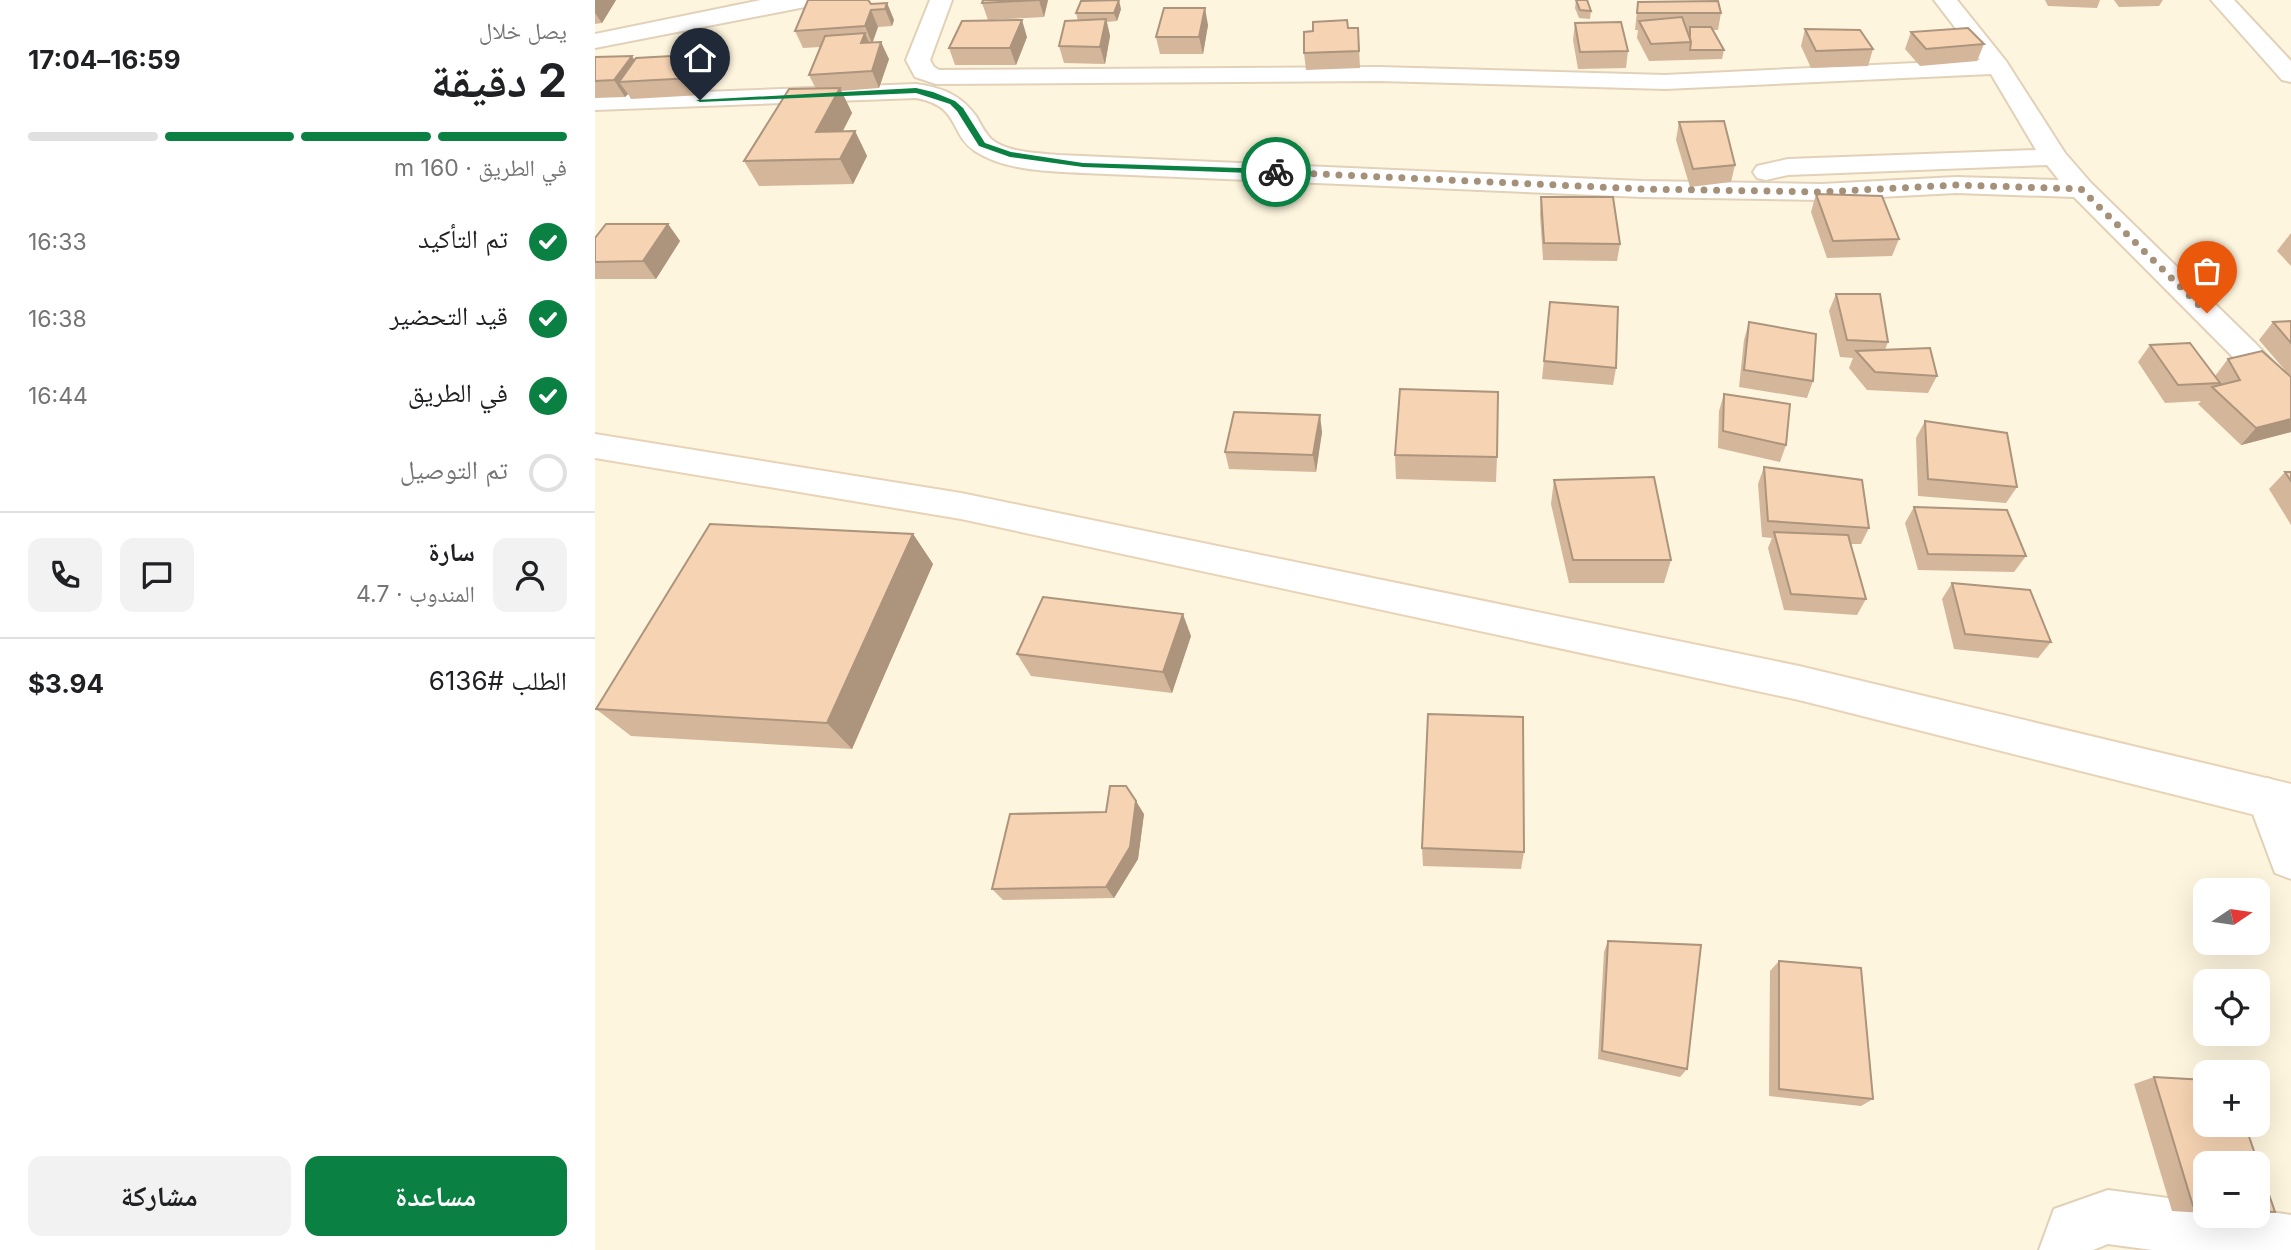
<!DOCTYPE html>
<html lang="ar">
<meta charset="utf-8">
<style>
body{margin:0;font-family:Inter,"Noto Naskh Arabic",sans-serif;background:#f2f2f2;color:#202124;direction:rtl;height:100vh;display:flex;flex-direction:column;font-size:26px;white-space:nowrap}
*{box-sizing:border-box;margin:0}
p{font-size:23px;color:#757577}
.icon{flex:none;width:38px;height:38px;fill:none;stroke:currentColor;stroke-width:2;stroke-linecap:round;stroke-linejoin:round}
.map{position:relative;flex:1;overflow:hidden;direction:ltr}
.details{display:flex;flex-direction:column;background:#fff;width:595px}
.details>*{flex:none}
.needle{width:46px;rotate:77deg}
.buttons{position:absolute;left:1598px;top:878px;display:grid;gap:14px}
.buttons a{display:grid;place-items:center;width:77px;height:77px;border-radius:14px;background:#fff;box-shadow:0 7px 28px #0002;font-size:35px}
.pin{position:absolute;display:grid;place-items:center;width:60px;height:60px;color:#fff;margin:-72px -30px;border-radius:50% 50% 50% 0;rotate:-45deg;box-shadow:0 0 7px #0007}
.pin .icon{rotate:45deg}
.courier{position:absolute;display:grid;place-items:center;width:70px;height:70px;margin:-35px;border:5px solid #0b8043;border-radius:50%;background:#fff;color:#222;box-shadow:0 2px 9px #0007}
.headline em{font-style:normal;font-weight:700}
.headline div{display:flex;flex-direction:column-reverse}
.headline{display:flex;align-items:center;justify-content:space-between;height:119px;padding:0 28px}
h1{font-size:46px;font-weight:700;line-height:52px}
.bar{display:grid;grid-template-columns:repeat(4,1fr);gap:10px 7px;align-content:center;height:84px;padding:0 28px}
.bar i{height:9px;border-radius:5px;background:#e0e0e0}
.bar .on{background:#0b8043}
.bar p{grid-column:span 4}
.line{display:flex;align-items:center;gap:18px;padding:0 28px;border-top:2px solid #e0e0e0}
.line div{flex:1}
.round{display:grid;place-items:center;flex:none;width:74px;height:74px;border-radius:14px;background:#f2f2f2}
ol{padding:0 28px;list-style:none}
li{display:flex;align-items:center;gap:21px;height:77px}
li p{margin-inline-start:auto}
li .icon{padding:7px;border-radius:50%;background:#0b8043;color:#fff;stroke-width:4}
li:last-child{color:#757577}
li i{width:38px;height:38px;border:4px solid #e0e0e0;border-radius:50%}
.cta{display:flex;gap:14px;margin-top:auto;padding:14px 28px}
.cta a{flex:1;height:80px;border-radius:14px;background:#0b8043;color:#fff;font-size:28px;font-weight:700;line-height:80px;text-align:center}
.cta a+a{background:#f2f2f2;color:#202124}
main{display:flex;flex:1;min-height:0}
.map>svg:first-child{display:block}
</style>
<main>
<div class="map">
<svg width="1696" height="1250" viewBox="0 0 1696 1250">
<rect width="100%" height="100%" fill="#fef5de"/>
<g fill="none" stroke-linecap="round" stroke-linejoin="round">
<!-- street casing -->
<g stroke="#e2d1b9" stroke-width="4">
<g id="street">
<polygon points="166,0 221,0 218,5 210,7 0,48 0,34"/>
<path d="M335,0H357L335,60L339,67L344,70L784,67L1070,75L1385,60L1339,0H1362L1411,61L1470,153L1496,183L1661,344L1696,381V413L1684,410L1639,358L1479,197L1361,193L1227,200L1047,197L488,173C454,171 410,171 380,151C354,134 366,106 321,98L0,110V96L321,84C347,88 365,94 381,116C385,123 390,133 396,139C413,153 443,153 464,155L1047,181L1227,184L1361,177L1464,180L1452,165L1193,175L1171,180L1162,178L1158,172L1162,166L1193,159L1441,150L1396,74L1070,89L784,81L341,84L320,77L311,60Z"/>
<polygon points="1616,0 1639,0 1696,61 1696,82 1687,80"/>
<polygon points="1673,778 1688,784 1696,802 1696,879 1680,873 1652,798 1658,784"/>
<polygon points="1513,1190 1610,1203 1610,1216 1662,1216 1662,1210 1696,1215 1696,1250 1557,1250 1513,1244 1498,1250 1444,1250 1459,1209"/>
</g>
</g>
<!-- secondary casing -->
<g stroke="#e8d3b7" stroke-width="4">
<polygon id="secondary" points="0,434 366,493 1204,666 1696,784 1696,824 1204,700 366,519 0,458"/>
</g>
<!-- street -->
<use href="#street" fill="#fff" fill-rule="evenodd"/>
<!-- secondary -->
<use href="#secondary" fill="#fff" fill-rule="evenodd"/>
</g>
<!-- wall -->
<g fill="#d4b69a">
<polygon points="0,0 21,0 7,23 0,24"/>
<polygon points="388,0 453,0 449,17 393,20 387,3"/>
<polygon points="981,0 996,11 995,19 984,18 980,8"/>
<polygon points="1450,0 1505,0 1502,8 1453,6"/>
<polygon points="1519,0 1568,0 1564,6 1524,7"/>
<polygon points="1043,2 1126,13 1123,30 1118,30 1129,50 1127,59 1054,61 1042,38 1043,30 1040,30"/>
<polygon points="292,3 299,20 297,26 283,27 278,42 294,59 284,88 246,91 257,113 248,131 260,131 272,156 258,184 164,186 149,161 221,89 214,75 225,47 208,48 200,31 276,4"/>
<polygon points="526,9 522,21 512,22 515,36 510,64 469,63 464,46 483,21 481,13"/>
<polygon points="980,23 1033,51 1031,68 983,69 978,40"/>
<polygon points="613,25 608,54 565,54 561,37"/>
<polygon points="753,28 763,28 765,68 711,70 709,53"/>
<polygon points="1210,29 1278,49 1273,66 1216,68 1206,46"/>
<polygon points="1316,32 1389,44 1382,61 1325,66 1310,49"/>
<polygon points="432,37 421,65 360,65 354,48"/>
<polygon points="0,57 40,60 121,71 107,95 36,99 33,94 30,97 0,98"/>
<polygon points="1084,122 1140,165 1136,182 1095,187 1081,140"/>
<polygon points="1221,194 1304,239 1297,256 1232,258 1216,212"/>
<polygon points="946,197 1025,244 1022,261 948,260 945,214"/>
<polygon points="73,224 85,241 61,279 0,279 0,238"/>
<polygon points="1696,233 1696,266 1682,251"/>
<polygon points="1241,294 1293,342 1290,350 1342,376 1333,393 1272,390 1254,368 1258,358 1245,357 1234,311"/>
<polygon points="955,302 1021,368 1018,385 947,379"/>
<polygon points="1696,321 1696,375 1694,375 1664,340 1678,322"/>
<polygon points="1154,322 1218,381 1212,398 1144,387 1149,340"/>
<polygon points="1555,345 1620,376 1633,359 1696,432 1646,445 1603,404 1606,401 1570,403 1543,362"/>
<polygon points="1129,394 1191,445 1185,462 1123,448 1124,411"/>
<polygon points="1330,421 1422,487 1411,503 1323,496 1321,438"/>
<polygon points="727,432 721,472 634,469 630,452"/>
<polygon points="800,455 902,457 901,482 801,479"/>
<polygon points="1169,467 1274,528 1266,544 1255,544 1271,599 1262,615 1189,610 1173,548 1177,538 1167,537 1163,484"/>
<polygon points="1690,472 1696,472 1696,525 1674,489"/>
<polygon points="959,480 1076,560 1069,583 974,583 956,504"/>
<polygon points="1319,507 1431,556 1419,572 1323,570 1310,523"/>
<polygon points="318,534 338,564 257,749 36,736 1,709"/>
<polygon points="1357,583 1456,642 1443,658 1359,649 1347,599"/>
<polygon points="596,636 577,693 436,676 422,654"/>
<polygon points="549,814 543,859 519,898 408,900 397,889"/>
<polygon points="827,848 929,852 926,869 828,866"/>
<polygon points="1013,941 1092,1069 1085,1077 1003,1059 1009,952"/>
<polygon points="1184,961 1278,1099 1266,1106 1174,1096 1175,971"/>
<polygon points="1559,1077 1610,1080 1610,1125 1650,1125 1680,1212 1662,1215 1662,1164 1610,1164 1610,1213 1577,1211 1539,1084"/>
</g>
<!-- shaded-wall -->
<g fill="#ac947d">
<polygon points="0,0 21,0 7,23 0,13"/>
<polygon points="444,0 453,0 449,17"/>
<polygon points="524,0 526,9 522,21 519,13"/>
<polygon points="292,3 299,20 297,26 290,9"/>
<polygon points="610,8 613,25 608,54 604,37"/>
<polygon points="276,10 283,27 277,43 270,26"/>
<polygon points="511,19 515,36 510,64 505,47"/>
<polygon points="427,20 432,37 421,65 415,48"/>
<polygon points="270,33 277,50 266,43"/>
<polygon points="286,42 294,59 284,88 277,71"/>
<polygon points="112,54 121,71 107,95 97,78"/>
<polygon points="37,56 48,73 24,82 33,94 30,97 19,80"/>
<polygon points="245,88 257,113 234,157 221,132"/>
<polygon points="260,131 272,156 258,184 245,159"/>
<polygon points="73,224 85,241 61,279 48,261"/>
<polygon points="725,415 727,432 721,472 718,455"/>
<polygon points="1696,419 1696,432 1646,445 1661,428"/>
<polygon points="318,534 338,564 257,749 232,723"/>
<polygon points="588,614 596,636 577,693 568,672"/>
<polygon points="541,801 549,814 543,859 519,898 511,887"/>
</g>
<!-- building -->
<g fill="#f6d4b3" stroke="#ac947d" stroke-width="2">
<polygon points="213,0 273,0 276,4 292,3 290,9 276,10 270,26 200,31"/>
<polygon points="388,0 444,0 387,3"/>
<polygon points="524,0 519,13 481,13 486,1"/>
<polygon points="981,0 992,0 996,11 985,10"/>
<polygon points="1123,1 1126,13 1042,13 1043,2"/>
<polygon points="569,8 610,8 604,37 561,37"/>
<polygon points="1087,17 1096,42 1056,44 1044,21"/>
<polygon points="511,19 505,47 464,46 470,21"/>
<polygon points="427,20 415,48 354,48 367,21"/>
<polygon points="752,20 753,28 763,28 764,51 709,53 709,32 718,31 718,22"/>
<polygon points="1026,22 1033,51 985,52 980,23"/>
<polygon points="1095,27 1116,27 1129,50 1095,50 1096,42 1095,38"/>
<polygon points="1373,28 1389,44 1331,49 1316,32"/>
<polygon points="1210,29 1265,30 1278,49 1221,51"/>
<polygon points="270,33 266,43 286,42 277,71 214,75 230,36"/>
<polygon points="112,54 97,78 24,82 41,58"/>
<polygon points="37,56 19,80 0,81 0,57"/>
<polygon points="245,88 221,132 260,131 245,159 149,161 194,89"/>
<polygon points="1129,121 1140,165 1098,169 1084,122"/>
<polygon points="1221,194 1287,196 1304,239 1238,241"/>
<polygon points="946,197 1018,197 1025,244 949,243"/>
<polygon points="11,224 73,224 48,261 0,262 0,238"/>
<polygon points="1241,294 1285,294 1293,342 1252,340"/>
<polygon points="955,302 1023,307 1021,368 949,361"/>
<polygon points="1696,321 1696,343 1678,322"/>
<polygon points="1154,322 1221,334 1218,381 1149,370"/>
<polygon points="1595,343 1625,383 1583,385 1555,345"/>
<polygon points="1335,348 1342,376 1280,372 1261,351"/>
<polygon points="1667,351 1696,377 1696,419 1661,428 1617,387 1645,380 1633,359"/>
<polygon points="805,389 903,392 902,457 800,455"/>
<polygon points="1129,394 1195,404 1191,445 1128,431"/>
<polygon points="639,412 725,415 718,455 630,452"/>
<polygon points="1330,421 1412,433 1422,487 1333,479"/>
<polygon points="1169,467 1267,480 1274,528 1173,521"/>
<polygon points="1690,472 1696,472 1696,481"/>
<polygon points="1059,477 1076,560 978,560 959,480"/>
<polygon points="1319,507 1412,510 1431,556 1333,554"/>
<polygon points="115,524 318,534 232,723 1,709"/>
<polygon points="1179,532 1253,535 1271,599 1196,594"/>
<polygon points="1357,583 1435,590 1456,642 1370,634"/>
<polygon points="448,597 588,614 568,672 422,654"/>
<polygon points="833,714 928,717 929,852 827,848"/>
<polygon points="515,786 531,786 541,801 535,847 511,887 397,889 415,814 511,812"/>
<polygon points="1013,941 1106,945 1092,1069 1007,1051"/>
<polygon points="1184,961 1266,968 1278,1099 1184,1089"/>
<polygon points="1559,1077 1610,1080 1610,1125 1650,1125 1680,1212 1662,1211 1662,1164 1610,1164 1610,1207 1598,1206"/>
</g>
<!-- route -->
<polygon fill="#0b8043" points="321,88 338,92 360,101 368,108 390,143 416,152 488,163 681,169 685,172 681,174 488,167 415,157 384,146 362,111 355,104 321,93 105,102 101,100"/>
<g fill="none" stroke-linecap="round" stroke-linejoin="round">
<!-- done -->
<polyline stroke="#a5917a" stroke-width="7" stroke-dasharray="0 12.6" points="681,172 1047,189 1227,192 1361,185 1486,189 1612,313"/>
</g>
</svg>
<div class="buttons">
<a><svg class="needle" viewBox="-14 -14 28 28"><path d="M0-13l5 13h-10z" fill="#e53935"/><path d="M0 13l5-13h-10z" fill="#757577"/></svg></a>
<a><svg class="icon" aria-label="locate" viewBox="0 0 24 24"><circle cx="12" cy="12" r="6"/><path d="M12 2v4M12 18v4M2 12h4M18 12h4"/></svg></a>
<a>+</a>
<a>−</a>
</div>
<div class="pin" style="left:1612px;top:313px;background:#ea580c"><svg class="icon" aria-label="bag" viewBox="0 0 24 24"><path d="M5 8h14l-1 12H6zM9 8a3 3 0 0 1 6 0"/></svg></div>
<div class="pin" style="left:105px;top:100px;background:#1f2937"><svg class="icon" aria-label="home" viewBox="0 0 24 24"><path d="M3 11l9-7 9 7M6 9v11h12V9"/></svg></div>
<div class="courier" style="left:681px;top:172px"><svg class="icon" aria-label="bike" viewBox="0 0 24 24"><circle cx="6" cy="16" r="4"/><circle cx="18" cy="16" r="4"/><path d="M6 16l4-8h5l3 8M10 8l3 8H6M13 5h3"/></svg></div>
</div>
<section class="details">
<div class="headline"><div><h1>2 دقيقة</h1><p>يصل خلال</p></div><em>16:59–17:04</em></div>
<div class="bar"><i class="on"></i><i class="on"></i><i class="on"></i><i></i><p>في الطريق · 160 m</p></div>
<ol>
<li><svg class="icon" aria-label="check" viewBox="0 0 24 24"><path d="M5 12l5 5 9-10"/></svg>تم التأكيد<p>16:33</p></li>
<li><svg class="icon" aria-label="check" viewBox="0 0 24 24"><path d="M5 12l5 5 9-10"/></svg>قيد التحضير<p>16:38</p></li>
<li><svg class="icon" aria-label="check" viewBox="0 0 24 24"><path d="M5 12l5 5 9-10"/></svg>في الطريق<p>16:44</p></li>
<li><i></i>تم التوصيل</li>
</ol>
<div class="line" style="height:126px"><a class="round"><svg class="icon" aria-label="person" viewBox="0 0 24 24"><circle cx="12" cy="8" r="4"/><path d="M4 21q1-7 8-7t8 7"/></svg></a><div><b>سارة</b><p>المندوب · 4.7</p></div><a class="round"><svg class="icon" aria-label="chat" viewBox="0 0 24 24"><path d="M4 5h16v11H9l-5 4z"/></svg></a><a class="round"><svg class="icon" aria-label="phone" viewBox="0 0 24 24"><path d="M5 4h4l2 5-3 2q2 4 5 5l2-3 5 2v4C11 20 4 13 5 4z"/></svg></a></div>
<div class="line" style="height:91px"><div>الطلب #6136</div><b>$3.94</b></div>
<div class="cta"><a>مساعدة</a><a>مشاركة</a></div>
</section>
</main>
